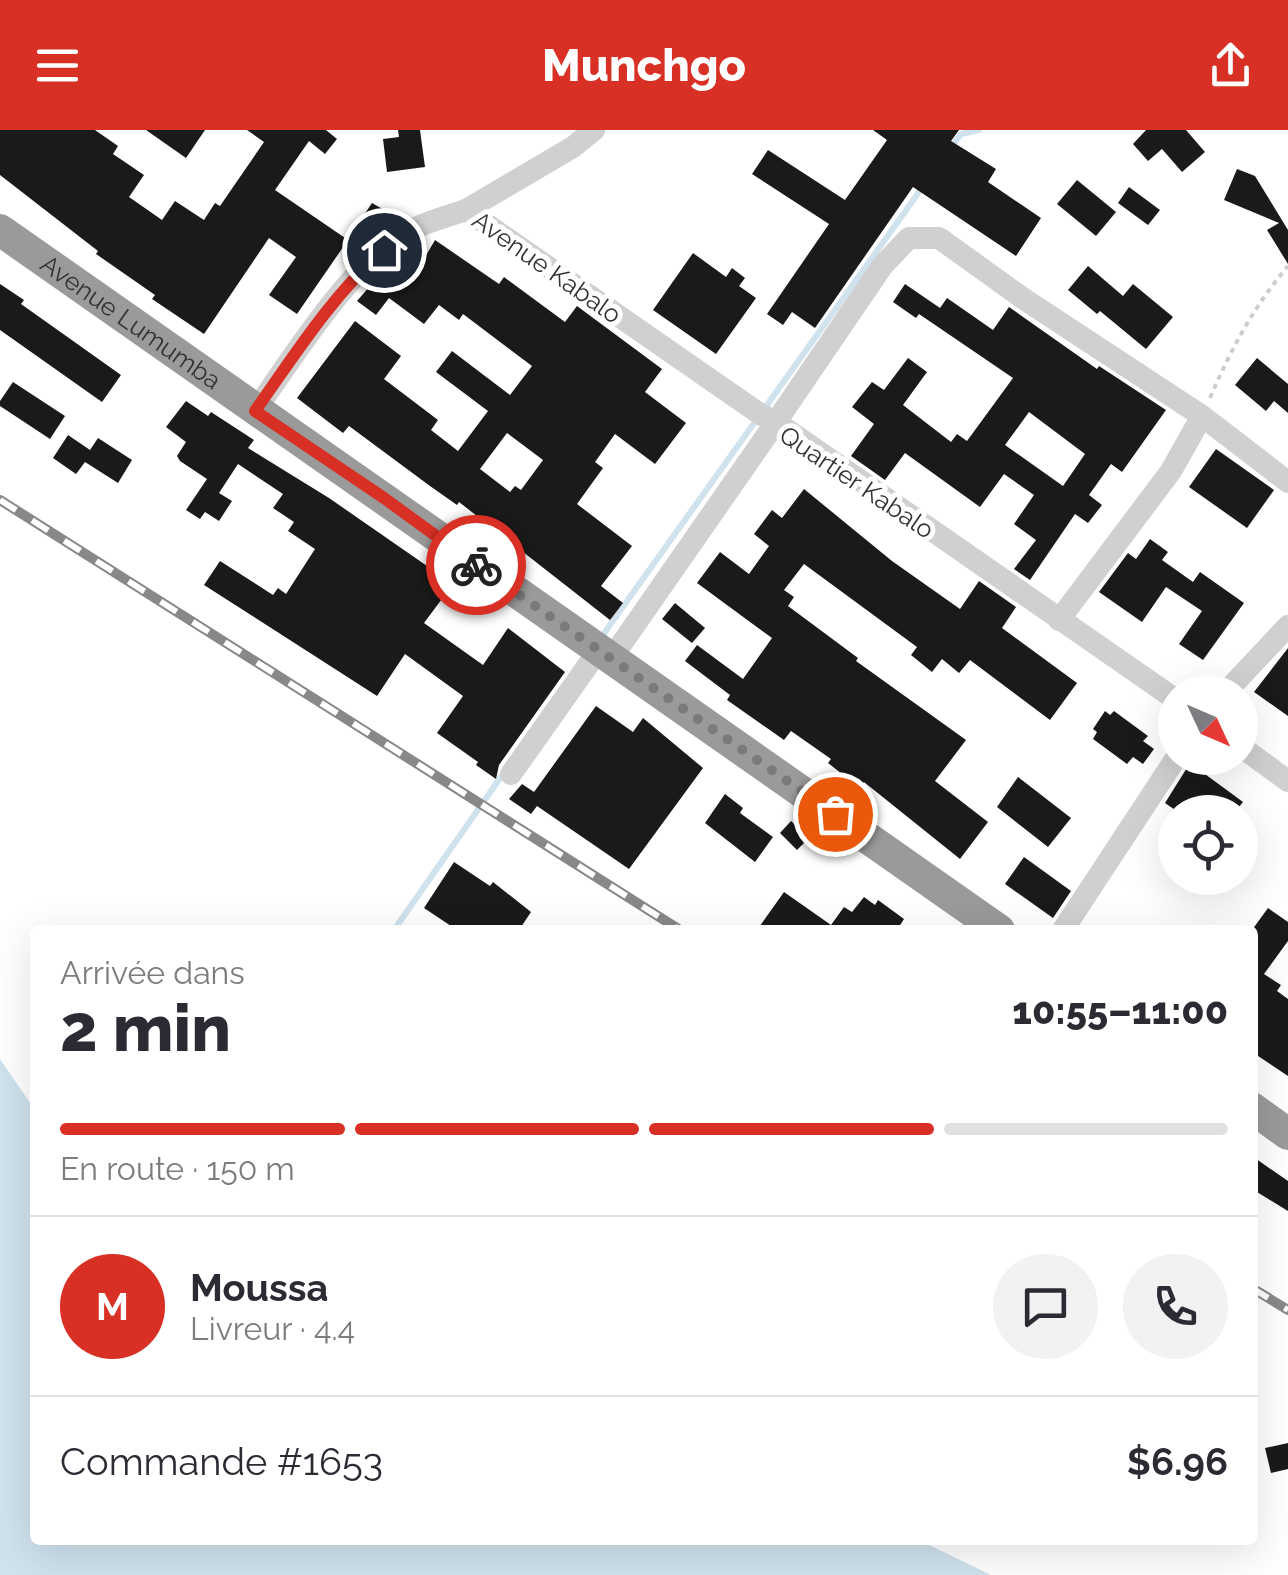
<!DOCTYPE html>
<html lang="fr">
<meta charset="utf-8">
<style>
body{margin:0;font-family:Raleway,sans-serif;background:#f2f2f3;color:#2b2b33;height:100vh;display:flex;flex-direction:column;font-size:38px;white-space:nowrap}
*{box-sizing:border-box;margin:0}
p{font-size:32px;color:#7c7c81}
.icon{flex:none;width:55px;height:55px;fill:none;stroke:currentColor;stroke-width:2;stroke-linecap:round;stroke-linejoin:round}
.map{position:relative;flex:1;overflow:hidden}
.panel{position:absolute;left:30px;top:795px;width:1228px;height:620px;display:flex;flex-direction:column;background:#fff;border-radius:10px;box-shadow:0 10px 40px #0002}
.panel>*{flex:none}
.needle{width:65px;rotate:134deg}
.buttons{position:absolute;left:1158px;top:545px;display:grid;gap:20px}
.buttons a{display:grid;place-items:center;width:100px;height:100px;border-radius:50%;background:#fff;box-shadow:0 10px 40px #0002;font-size:50px}
.pin{position:absolute;display:grid;place-items:center;width:85px;height:85px;color:#fff;margin:-42px;border:5px solid #fff;border-radius:50%;box-shadow:0 2px 10px #0007}
.courier{position:absolute;display:grid;place-items:center;width:100px;height:100px;margin:-50px;border:8px solid #d93025;border-radius:50%;background:#fff;color:#222;box-shadow:0 2px 12px #0007}
.head em{font-style:normal;font-weight:800}
.head div{display:flex;flex-direction:column-reverse}
.head{display:flex;align-items:center;justify-content:space-between;height:170px;padding:0 30px}
h1{font-size:65px;font-weight:800;line-height:75px}
.bar{display:grid;grid-template-columns:repeat(4,1fr);gap:15px 10px;align-content:center;height:120px;padding:0 30px}
.bar i{height:12px;border-radius:8px;background:#e1e1e2}
.bar .active{background:#d93025}
.bar p{grid-column:span 4}
.line{display:flex;align-items:center;gap:25px;padding:0 30px;border-top:2px solid #e1e1e2}
.line div{flex:1}
.round{display:grid;place-items:center;flex:none;width:105px;height:105px;border-radius:52px;background:#f2f2f3}
header{display:flex;justify-content:space-between;align-items:center;height:130px;padding:0 30px;background:#d93025;color:#fff;font-size:45px;font-weight:800}
.map>svg:first-child{display:block}
</style>
<header><svg class="icon" aria-label="menu" viewBox="0 0 24 24"><path d="M4 6h16M4 12h16M4 18h16"/></svg>Munchgo<svg class="icon" aria-label="share" viewBox="0 0 24 24"><path d="M12 15V3M7 8l5-5 5 5M5 13v7h14v-7"/></svg></header>
<div class="map">
<svg width="1288" height="1445" viewBox="0 0 1288 1445">
<rect width="100%" height="100%" fill="#fff"/>
<!-- water -->
<polygon fill="#cfe2ee" points="0,929 35,980 35,1410 919,1410 991,1445 0,1445"/>
<g fill="none" stroke-linecap="round" stroke-linejoin="round">
<!-- stream -->
<g stroke="#cfe2ee" stroke-width="6">
<polyline points="951,17 961,4 979,0"/>
<polyline points="600,509 924,55"/>
<polyline points="394,800 505,641"/>
</g>
</g>
<!-- building -->
<g fill="#1a1a1a" fill-rule="evenodd">
<polygon points="0,0 95,0 118,16 113,24 144,45 129,67 162,90 175,71 204,90 215,73 220,76 264,12 247,0 326,0 337,9 325,24 309,11 275,60 348,110 297,184 269,165 296,127 269,108 204,204 152,169 155,165 96,124 98,121 0,45"/>
<polygon points="146,0 205,0 186,28"/>
<polygon points="398,0 420,0 425,37 387,42 383,9 399,7"/>
<polygon points="873,0 959,0 951,11 996,39 988,52 1041,88 1016,126 913,57 815,198 792,182 783,195 767,184 829,94 752,44 768,20 845,70 887,10"/>
<polygon points="1146,0 1186,0 1205,22 1182,42 1162,19 1148,31 1133,14"/>
<polygon points="1237,39 1255,46 1288,100 1288,134 1267,100 1279,93 1224,70"/>
<polygon points="1077,50 1116,82 1096,106 1057,74"/>
<polygon points="1129,57 1160,80 1148,95 1118,73"/>
<polygon points="372,73 386,81 374,100 360,91"/>
<path d="M435,110L499,154L504,147L565,192L577,176L662,239L645,262L686,293L655,334L615,304L595,332L603,338L577,374L632,416L601,456L623,473L610,490L459,372L457,375L430,356L349,296L343,303L297,268L355,191L401,226L384,249L438,290L431,300L458,321L488,281L436,242L452,221L510,265L532,236L463,184L459,190L439,175L424,194L389,168L376,185L357,171L391,132L404,121L421,134ZM507,303L543,330L521,360L515,356L510,362L480,339Z"/>
<polygon points="693,123 726,147 732,138 745,148 739,156 756,168 716,224 653,180"/>
<polygon points="1088,136 1123,166 1133,154 1173,187 1146,219 1100,181 1097,184 1068,160"/>
<polygon points="0,154 24,170 21,174 121,245 102,272 0,200"/>
<path d="M905,154L940,178L947,168L993,200L1009,177L1097,239L1099,236L1166,280L1122,342L1111,334L1089,365L1102,375L1088,393L1075,384L1030,450L1014,439L1036,410L1014,394L1034,365L1004,344L980,377L905,323L885,350L851,326L874,294L852,277L872,252L884,260L908,228L927,242L903,275L951,312L957,304L967,311L1013,248L919,184L916,188L893,172ZM1029,282L1085,324L1063,356L1005,315Z"/>
<polygon points="1257,228 1288,254 1288,283 1274,271 1266,281 1235,255"/>
<polygon points="13,252 65,286 50,309 0,276 0,271"/>
<polygon points="186,271 208,286 211,282 254,310 248,318 329,368 453,454 424,493 483,535 508,498 565,542 499,635 496,649 476,635 478,632 437,603 463,566 405,524 377,566 204,455 220,431 273,465 278,458 286,464 315,419 288,401 294,392 273,378 283,364 238,334 219,363 232,371 219,391 205,382 200,389 186,380 207,349 180,331 177,326 186,312 166,297"/>
<polygon points="68,305 90,320 98,308 132,330 118,353 85,332 76,344 53,328"/>
<polygon points="1216,319 1274,360 1247,398 1189,357"/>
<polygon points="804,359 892,431 960,479 979,451 1016,477 1002,498 1077,553 1050,590 970,530 959,543 942,529 932,542 911,525 917,517 804,434 784,460 794,467 788,476 858,528 856,531 966,610 935,651 988,692 960,729 864,652 860,658 828,633 831,629 791,601 784,610 727,570 730,565 685,531 697,515 743,549 772,508 697,453 720,422 749,444 769,416 754,404 772,380 782,388"/>
<polygon points="1150,409 1168,422 1162,430 1193,452 1200,442 1244,473 1203,530 1179,514 1202,481 1166,457 1142,492 1099,462 1128,423 1136,429"/>
<polygon points="675,473 705,498 692,513 662,489"/>
<polygon points="1288,518 1288,586 1254,562"/>
<polygon points="596,576 633,602 643,588 703,638 629,739 537,676 531,684 509,669 522,654 534,662"/>
<polygon points="1105,581 1110,585 1114,581 1148,606 1143,611 1154,619 1143,634 1133,627 1127,634 1093,609 1097,602 1093,599"/>
<polygon points="1190,633 1243,672 1235,682 1178,682 1165,673"/>
<polygon points="1018,647 1071,688 1048,717 997,677"/>
<polygon points="725,664 743,678 740,683 773,707 755,732 705,693"/>
<polygon points="791,691 809,708 797,720 780,703"/>
<polygon points="1024,727 1071,761 1053,788 1005,754"/>
<polygon points="454,732 490,756 493,752 531,782 519,800 457,800 424,778"/>
<polygon points="784,762 831,795 844,777 852,782 864,767 875,775 878,770 904,789 897,800 757,800"/>
<polygon points="1268,778 1288,792 1288,811 1264,844 1281,855 1277,861 1288,869 1288,946 1252,922 1252,800"/>
<polygon points="1252,1026 1288,1051 1288,1081 1252,1059"/>
<polygon points="1288,1313 1288,1339 1271,1343 1265,1318"/>
</g>
<g fill="none" stroke-linecap="round" stroke-linejoin="round">
<!-- path -->
<path stroke="#cdcdcd" stroke-width="4" stroke-dasharray="5 5" stroke-linecap="butt" d="M1210,268C1231,219 1254,176 1288,136"/>
<!-- minor -->
<g stroke="#d0d0d0" stroke-width="22">
<polyline points="466,80 573,17 594,0"/>
<path d="M255,281C290,231 350,137 400,106C420,94 444,87 466,80L760,284L776,292L883,135L909,108H939L1024,169L1202,286L1288,352"/>
<polyline points="1059,490 1171,341 1202,286"/>
<polyline points="611,529 776,292 1175,569"/>
<polyline points="1226,562 1288,496"/>
<polyline points="1240,616 1288,651"/>
<polyline points="511,644 598,521"/>
<polyline points="1063,800 1176,628"/>
</g>
<!-- highway -->
<g stroke="#9a9a9a" stroke-width="32">
<path id="s1" d="M0,100L999,800"/>
<polyline points="1252,978 1288,1004"/>
</g>
<!-- rail casing -->
<g stroke="#888" stroke-width="10">
<g id="rail">
<polyline points="0,370 680,800"/>
<polyline points="1252,1158 1288,1180"/>
</g>
</g>
<!-- rail -->
<use href="#rail" stroke="#fff" stroke-width="6" stroke-dasharray="19" stroke-linecap="butt"/>
</g>
<g fill="none" stroke-linecap="round" stroke-linejoin="round">
<!-- done -->
<polyline stroke="#7a7a7a" stroke-width="10" stroke-dasharray="0 18" points="476,435 835,684"/>
<!-- route -->
<path stroke="#d93025" stroke-width="12" d="M384,120C332,165 294,226 255,281L384,368L476,435"/>
</g>
<g text-anchor="middle" dominant-baseline="central" stroke-width="10" stroke-linejoin="round" paint-order="stroke">
<!-- street labels -->
<g font-size="25" fill="#333" stroke="#fff">
<text transform="translate(547 137) rotate(35)">Avenue Kabalo</text>
<text stroke="none"><textPath href="#s1" startOffset="160">Avenue Lumumba</textPath></text>
<text transform="translate(857 352) rotate(34)">Quartier Kabalo</text>
</g>
</g>
</svg>
<div class="buttons">
<a><svg class="needle" viewBox="-14 -14 28 28"><path d="M0-13l5 13h-10z" fill="#e53935"/><path d="M0 13l5-13h-10z" fill="#7c7c81"/></svg></a>
<a><svg class="icon" aria-label="locate" viewBox="0 0 24 24"><circle cx="12" cy="12" r="6"/><path d="M12 2v4M12 18v4M2 12h4M18 12h4"/></svg></a>
</div>
<div class="pin" style="left:835px;top:684px;background:#ea580c"><svg class="icon" aria-label="bag" viewBox="0 0 24 24"><path d="M5 8h14l-1 12H6zM9 8a3 3 0 0 1 6 0"/></svg></div>
<div class="pin" style="left:384px;top:120px;background:#1f2937"><svg class="icon" aria-label="home" viewBox="0 0 24 24"><path d="M3 11l9-7 9 7M6 9v11h12V9"/></svg></div>
<div class="courier" style="left:476px;top:435px"><svg class="icon" aria-label="bike" viewBox="0 0 24 24"><circle cx="6" cy="16" r="4"/><circle cx="18" cy="16" r="4"/><path d="M6 16l4-8h5l3 8M10 8l3 8H6M13 5h3"/></svg></div>
<section class="panel">
<div class="head"><div><h1>2 min</h1><p>Arrivée dans</p></div><em>10:55–11:00</em></div>
<div class="bar"><i class="active"></i><i class="active"></i><i class="active"></i><i></i><p>En route · 150 m</p></div>
<div class="line" style="height:180px"><b class="round" style="background:#d93025;color:#fff">M</b><div><b>Moussa</b><p>Livreur · 4.4</p></div><a class="round"><svg class="icon" aria-label="chat" viewBox="0 0 24 24"><path d="M4 5h16v11H9l-5 4z"/></svg></a><a class="round"><svg class="icon" aria-label="phone" viewBox="0 0 24 24"><path d="M5 4h4l2 5-3 2q2 4 5 5l2-3 5 2v4C11 20 4 13 5 4z"/></svg></a></div>
<div class="line" style="height:130px"><div>Commande #1653</div><b>$6.96</b></div>
</section>
</div>
